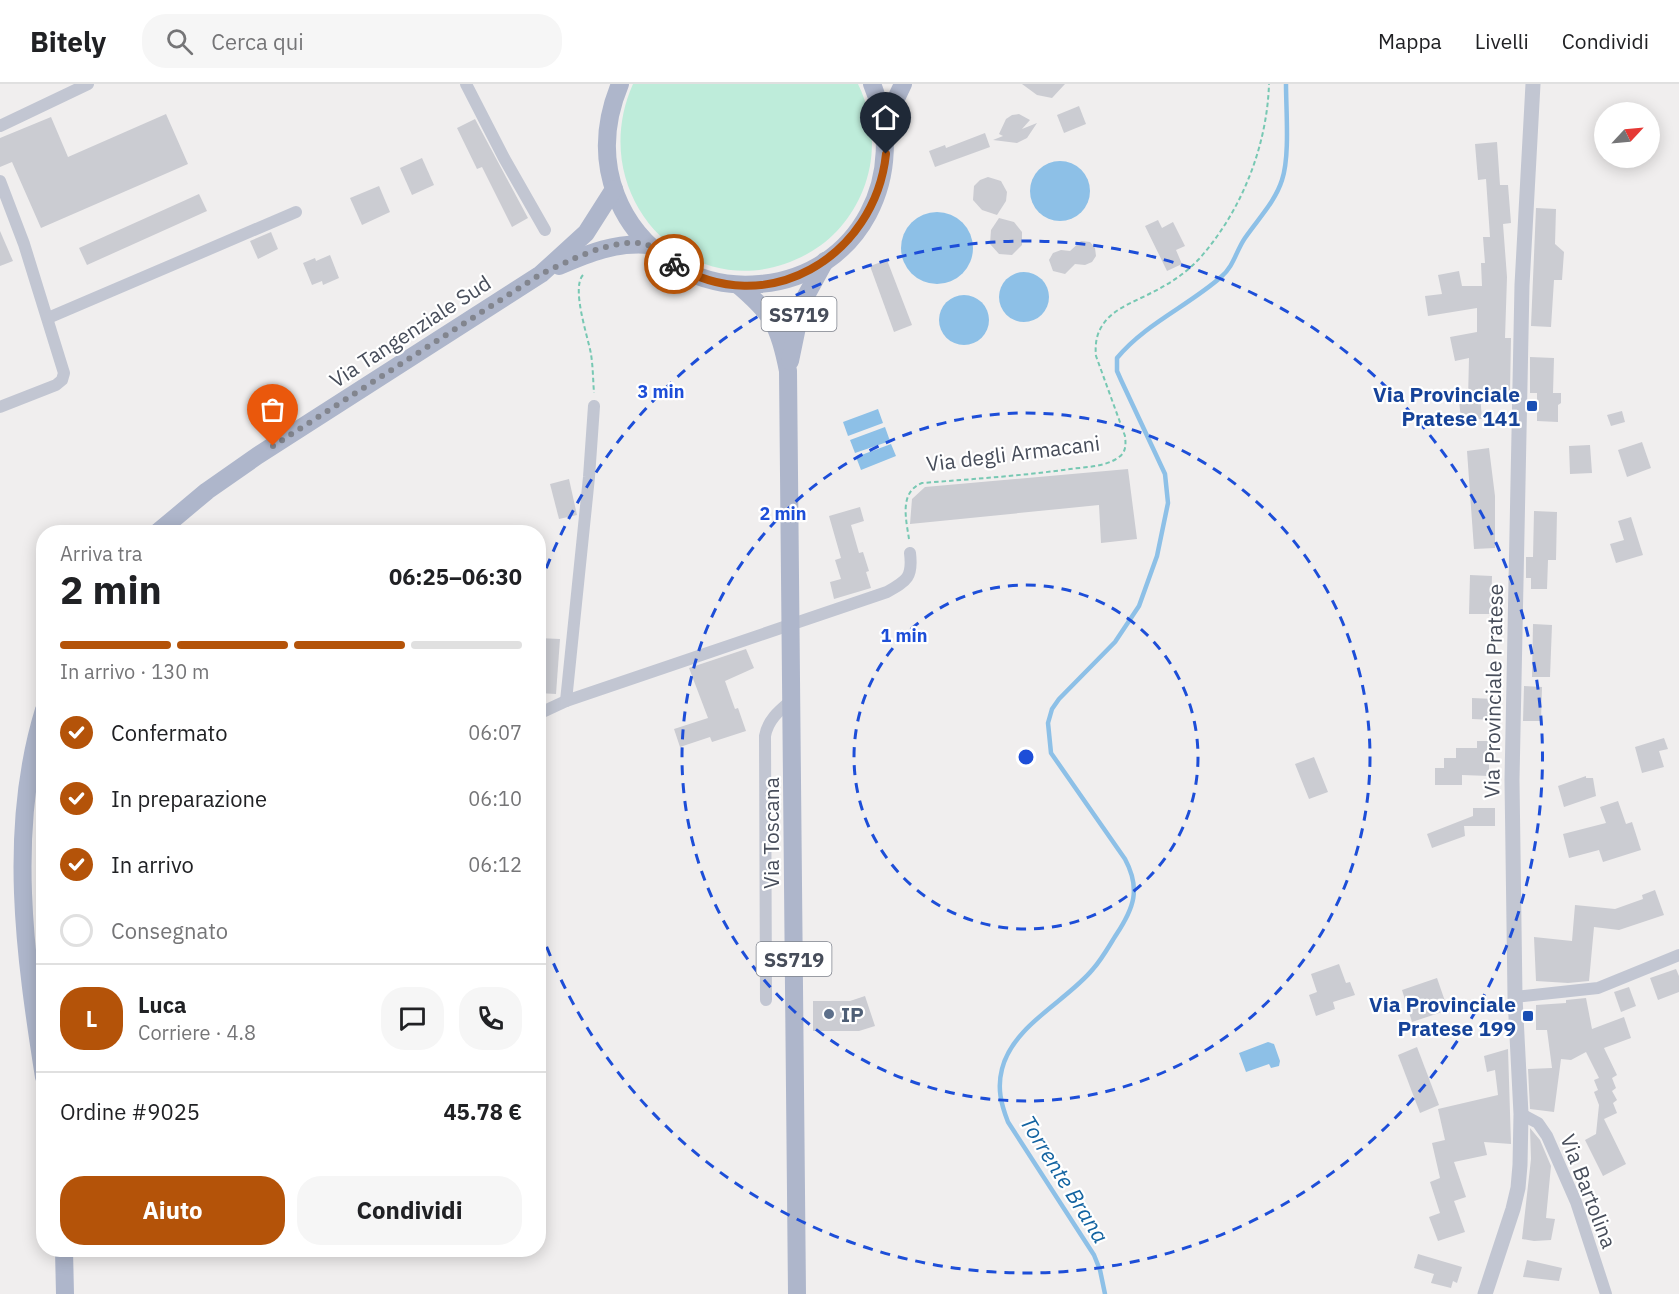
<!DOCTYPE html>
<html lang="it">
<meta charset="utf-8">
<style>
body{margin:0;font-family:"IBM Plex Sans",sans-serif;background:#f6f6f6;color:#202124;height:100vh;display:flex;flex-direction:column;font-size:22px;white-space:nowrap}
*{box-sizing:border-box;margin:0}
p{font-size:20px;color:#757577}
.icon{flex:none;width:33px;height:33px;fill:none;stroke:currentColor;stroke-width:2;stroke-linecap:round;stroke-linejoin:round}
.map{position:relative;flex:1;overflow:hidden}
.panel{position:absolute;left:36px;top:441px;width:510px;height:732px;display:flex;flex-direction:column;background:#fff;border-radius:24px;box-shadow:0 3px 15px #0003}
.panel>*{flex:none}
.needle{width:39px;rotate:64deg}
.buttons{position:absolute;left:1594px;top:18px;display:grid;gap:12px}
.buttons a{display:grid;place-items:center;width:66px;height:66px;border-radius:50%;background:#fff;box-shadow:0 3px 15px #0003;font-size:30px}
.pin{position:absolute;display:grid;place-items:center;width:51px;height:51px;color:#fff;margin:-62px -26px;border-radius:50% 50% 50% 0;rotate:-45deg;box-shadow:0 0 6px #0007}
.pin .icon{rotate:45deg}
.courier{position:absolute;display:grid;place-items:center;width:60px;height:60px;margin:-30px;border:4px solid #b45309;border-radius:50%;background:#fff;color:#222;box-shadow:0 2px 8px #0007}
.head em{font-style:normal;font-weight:700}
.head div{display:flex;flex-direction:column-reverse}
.head{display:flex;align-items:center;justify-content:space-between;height:102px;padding:0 24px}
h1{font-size:39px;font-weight:700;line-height:45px}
.bar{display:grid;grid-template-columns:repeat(4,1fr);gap:9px 6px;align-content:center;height:72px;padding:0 24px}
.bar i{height:8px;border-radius:4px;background:#e0e0e0}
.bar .on{background:#b45309}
.bar p{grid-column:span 4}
.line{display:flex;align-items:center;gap:15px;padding:0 24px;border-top:2px solid #e0e0e0}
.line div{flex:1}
.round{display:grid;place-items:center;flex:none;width:63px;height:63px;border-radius:24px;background:#f6f6f6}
ol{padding:0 24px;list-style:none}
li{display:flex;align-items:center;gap:18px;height:66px}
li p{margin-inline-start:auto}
li .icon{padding:6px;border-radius:50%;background:#b45309;color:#fff;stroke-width:4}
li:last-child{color:#757577}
li i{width:33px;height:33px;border:3px solid #e0e0e0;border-radius:50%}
.button{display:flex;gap:12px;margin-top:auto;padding:12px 24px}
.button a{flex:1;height:69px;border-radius:24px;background:#b45309;color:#fff;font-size:24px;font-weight:700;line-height:69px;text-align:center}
.button a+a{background:#f6f6f6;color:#202124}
header{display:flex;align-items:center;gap:36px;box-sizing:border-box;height:84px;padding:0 30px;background:#fff;border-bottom:2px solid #e0e0e0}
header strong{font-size:28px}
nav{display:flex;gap:33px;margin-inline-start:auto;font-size:21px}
.search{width:420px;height:54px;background:#f6f6f6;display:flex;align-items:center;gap:15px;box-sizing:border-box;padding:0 21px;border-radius:24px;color:#757577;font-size:22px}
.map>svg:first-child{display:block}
</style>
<header>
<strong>Bitely</strong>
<div class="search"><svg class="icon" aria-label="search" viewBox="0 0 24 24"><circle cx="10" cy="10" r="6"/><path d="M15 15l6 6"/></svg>Cerca qui</div>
<nav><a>Mappa</a><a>Livelli</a><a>Condividi</a></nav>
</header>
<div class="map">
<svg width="1679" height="1210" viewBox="0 0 1679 1210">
<rect width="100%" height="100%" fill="#f0eeee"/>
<!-- green -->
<path fill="#beecda" d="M633,0H858C874,33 877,71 863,106C852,133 833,156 807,170C696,231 582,115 633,0Z"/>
<!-- water -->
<g fill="#8dc0e7">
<circle cx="1060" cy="107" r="30"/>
<circle cx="937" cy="164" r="36"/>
<circle cx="1024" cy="213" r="25"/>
<circle cx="964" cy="236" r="25"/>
<polygon points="878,325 883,339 848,352 843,338"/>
<polygon points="885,343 890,357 855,369 850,356"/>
<polygon points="891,360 896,372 861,386 856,373"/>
<polygon points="1268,958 1274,960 1280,977 1279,982 1271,984 1269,980 1246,988 1239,969"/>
</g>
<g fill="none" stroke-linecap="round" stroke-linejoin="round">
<!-- stream -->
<path stroke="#8dc0e7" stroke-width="4.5" d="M1105,1210L1100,1186L1094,1171L1008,1038C1001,1020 997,1004 1002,985C1013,941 1067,917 1093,885C1102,875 1109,862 1116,851C1134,824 1141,805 1125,775L1051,669L1048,639L1052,625L1059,615L1115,558L1139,522L1157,472L1168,419L1165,390L1121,296L1117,287V274C1145,240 1188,222 1221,193C1234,182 1236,167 1245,154C1258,135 1275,118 1282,96C1290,72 1286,27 1286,0"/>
</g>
<!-- building -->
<g fill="#cbccd2">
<polygon points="1022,0 1065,0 1052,14 1037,11"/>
<polygon points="1079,22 1086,40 1064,49 1057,31"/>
<polygon points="166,30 188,80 41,144 12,78 0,83 0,54 51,33 68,73"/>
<polygon points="1019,30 1030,36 1022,45 1037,39 1027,54 1017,59 993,56 1003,52 999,50 1006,35 1012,31"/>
<polygon points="475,35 528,134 512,143 482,83 477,85 457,44"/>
<polygon points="985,49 990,63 935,83 929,67 945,61 946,64"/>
<polygon points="1497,58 1500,101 1508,101 1511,139 1503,140 1507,193 1505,254 1511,254 1510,308 1510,310 1480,310 1482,335 1461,336 1459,316 1468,315 1469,274 1455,277 1450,253 1477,248 1477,224 1428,232 1425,212 1442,210 1438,191 1459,187 1462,202 1482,202 1481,179 1485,179 1483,153 1490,153 1486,95 1478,96 1475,60"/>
<polygon points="422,74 434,101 412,111 400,84"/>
<polygon points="988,93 1001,97 1007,108 1006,117 997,131 982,126 973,116 974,102 980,96"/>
<polygon points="379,102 390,128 362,141 350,114"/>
<polygon points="199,110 207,127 87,181 79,164"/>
<polygon points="1536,124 1556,125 1555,160 1564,168 1562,196 1554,196 1551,243 1531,242"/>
<polygon points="999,134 1014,138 1022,148 1022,161 1012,171 999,170 990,160 991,146"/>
<polygon points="1158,136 1162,144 1173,138 1185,162 1176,166 1182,180 1167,187 1145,142"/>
<polygon points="0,147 13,177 0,182"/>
<polygon points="271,148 278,165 258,175 250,157"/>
<polygon points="1081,157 1090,158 1095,164 1096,172 1092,178 1085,181 1075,180 1065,190 1053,187 1049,176 1053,169 1061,166 1070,167"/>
<polygon points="330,171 339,194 323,201 322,197 312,201 303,179 315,174 316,177"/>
<polygon points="887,176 912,241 894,248 870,182"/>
<polygon points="1530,273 1554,274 1553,309 1561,309 1561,319 1558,321 1558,338 1537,337 1537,309 1530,309"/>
<polygon points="1622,327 1625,338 1611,342 1607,331"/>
<polygon points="1642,358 1651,384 1627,393 1618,366"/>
<polygon points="1590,361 1592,389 1570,390 1569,362"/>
<polygon points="1489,364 1495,412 1495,464 1474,465 1467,367"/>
<polygon points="1128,385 1137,455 1101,459 1099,421 910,440 912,415 925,403"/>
<polygon points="569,395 577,431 559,435 550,400"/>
<polygon points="860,423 864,437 851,441 859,469 863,468 869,487 866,488 871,504 834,515 830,498 841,495 835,476 841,474 829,432"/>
<polygon points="1534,427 1557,428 1556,476 1548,476 1547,505 1531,505 1531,494 1526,494 1526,473 1533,473"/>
<polygon points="1631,433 1643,471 1616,479 1610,460 1624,456 1618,437"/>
<polygon points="1470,491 1492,492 1491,530 1469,530"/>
<polygon points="1533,540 1552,541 1550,593 1532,593"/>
<polygon points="538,554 560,555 556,610 538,609"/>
<polygon points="746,565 754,584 725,597 735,625 738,624 746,647 712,658 710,653 680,663 674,645 708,634 689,584"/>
<polygon points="1524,602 1542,603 1541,637 1523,637"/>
<polygon points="1472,614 1495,615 1494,636 1472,635"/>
<polygon points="1664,654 1668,665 1659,667 1664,683 1642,689 1635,663"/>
<polygon points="1477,657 1489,657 1489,692 1462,691 1462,701 1435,701 1435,684 1444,684 1444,674 1456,674 1456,664 1477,664"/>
<polygon points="1314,673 1328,708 1309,715 1295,680"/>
<polygon points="1586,692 1586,694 1593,694 1596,712 1564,723 1558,702"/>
<polygon points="1618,717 1626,740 1632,738 1641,766 1603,778 1599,766 1569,774 1563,750 1606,739 1600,723"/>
<polygon points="1473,724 1495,724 1495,742 1464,742 1465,752 1432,764 1427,750 1473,732"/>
<polygon points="1655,806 1664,831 1619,846 1594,843 1589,897 1568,899 1536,897 1534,853 1572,857 1575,821 1615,825 1643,815 1642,811"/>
<polygon points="1339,880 1346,899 1350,898 1355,911 1333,918 1335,925 1316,932 1309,911 1317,908 1311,890"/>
<polygon points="1676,885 1679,892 1679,908 1658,916 1650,894"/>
<polygon points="1437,894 1448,926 1412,938 1402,906"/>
<polygon points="1629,903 1636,922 1621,928 1614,908"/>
<polygon points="865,912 875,942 859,947 813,947 813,917 850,917"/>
<polygon points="1586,914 1592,945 1624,933 1631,954 1604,964 1617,991 1612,994 1616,1004 1612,1007 1617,1016 1613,1019 1617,1029 1604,1035 1626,1080 1603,1092 1585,1056 1596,1050 1599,1021 1594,1008 1598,1006 1594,996 1599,994 1586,968 1571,976 1561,975 1554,1028 1530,1025 1528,985 1552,984 1547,946 1536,946 1536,921 1566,919 1566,916"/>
<polygon points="1417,963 1439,1021 1420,1029 1398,971"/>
<polygon points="1508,965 1511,1060 1484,1058 1487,1071 1454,1078 1466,1113 1454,1117 1465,1148 1438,1157 1429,1133 1440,1129 1430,1098 1440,1094 1432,1059 1445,1056 1438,1025 1498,1011 1495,986 1487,988 1484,972"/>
<polygon points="1530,1044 1540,1056 1551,1082 1546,1134 1555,1135 1551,1156 1534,1157 1522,1155 1531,1075"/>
<polygon points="1418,1170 1462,1183 1457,1199 1453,1197 1451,1204 1431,1199 1434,1190 1414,1184"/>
<polygon points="1527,1176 1562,1184 1559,1197 1523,1193"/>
</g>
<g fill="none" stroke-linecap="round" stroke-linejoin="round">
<!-- path -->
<g stroke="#77c8b3" stroke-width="2" stroke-dasharray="4.5 3" stroke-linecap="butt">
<path d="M583,191C571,204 588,253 591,270C593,283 593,296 594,309"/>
<path d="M909,455C906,435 899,408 922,399C972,395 1021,392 1070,385C1085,383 1106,383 1119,373C1126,368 1126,361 1125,352L1096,272C1095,262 1096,251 1102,242C1112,225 1134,218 1151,209C1169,200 1185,190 1199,175C1241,128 1267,63 1269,0"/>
</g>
<!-- minor -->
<g stroke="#c2c6d2" stroke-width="12">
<polyline points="466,0 504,74 545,146"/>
<polyline points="0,42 88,0"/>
<polyline points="0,97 24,160 64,289 62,296 56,301 0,323"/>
<polyline points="48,234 296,128"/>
<polyline points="566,617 589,393 594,322"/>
<path d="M538,630L566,617L887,508C907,497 913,493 910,469"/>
<polyline points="1515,913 1598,904 1679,871"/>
<path d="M766,916L765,652C768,635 780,626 793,615"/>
<polyline points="1521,1030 1538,1039 1547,1052 1576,1118 1606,1210"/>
</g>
<!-- tertiary -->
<polyline stroke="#c2c6d2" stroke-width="15" points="1485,1210 1513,1125 1518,1104 1520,1081 1521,1030 1515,913 1512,696 1522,201 1533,0"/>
<!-- primary -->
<g stroke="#aeb6cb" stroke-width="18">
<path d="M620,0C605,36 602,74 616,111C627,140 647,163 673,180C699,196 730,203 760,200C861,191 910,89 872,0"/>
<polyline points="885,38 903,0"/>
<path d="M559,182C589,169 616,158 649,161"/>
<path d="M738,201C773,231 779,241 788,287L797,1210"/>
<polyline points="790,277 802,219 825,177"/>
<polyline points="158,448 207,407 257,372 541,190 586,149 614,105"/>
<path d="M44,626C7,746 25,872 44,993"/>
<polyline points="64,1166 65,1210"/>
</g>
</g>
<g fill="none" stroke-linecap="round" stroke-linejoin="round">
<!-- done -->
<path stroke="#82858e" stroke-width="6" stroke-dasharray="0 10.8" d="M273,362L541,190C569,177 617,151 648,161C657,164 666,175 674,180"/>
<!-- route -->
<path stroke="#b45309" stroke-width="8" d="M674,180C766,238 875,173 886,70"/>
</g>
<!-- distance rings -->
<g fill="none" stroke="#1d4ed8" stroke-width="3" stroke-dasharray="10 8">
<circle cx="1026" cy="673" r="172"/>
<circle cx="1026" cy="673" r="344"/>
<path d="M540 501A516 516 0 1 1 540 845"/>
</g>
<!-- markers -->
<g fill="#1a4fb4" stroke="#fff" stroke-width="2">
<rect x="1526" y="316" width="12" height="12" rx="3"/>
<rect x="1522" y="926" width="12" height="12" rx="3"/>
</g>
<circle fill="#5c6f8a" stroke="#fff" stroke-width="2" cx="829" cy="930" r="6"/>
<g text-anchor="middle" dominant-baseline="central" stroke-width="4.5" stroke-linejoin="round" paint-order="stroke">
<!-- shield labels -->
<g fill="#fff" stroke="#7e828c" stroke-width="1.5">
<rect x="761.5" y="213" width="75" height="34" rx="4.5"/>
<rect x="756.5" y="858" width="75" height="34" rx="4.5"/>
</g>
<g font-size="20" font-weight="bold" fill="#474d5a">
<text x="799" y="230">SS719</text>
<text x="794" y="875">SS719</text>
</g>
<!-- street labels -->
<g font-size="21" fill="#474d5a" stroke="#fff">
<text transform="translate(410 247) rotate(-33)">Via Tangenziale Sud</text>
<text transform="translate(1013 369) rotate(-7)">Via degli Armacani</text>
<text transform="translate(1493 607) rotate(-89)">Via Provinciale Pratese</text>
<text transform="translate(771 749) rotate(-90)">Via Toscana</text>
<text transform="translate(1589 1107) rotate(69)">Via Bartolina</text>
</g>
<!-- transit labels -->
<g font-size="21" font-weight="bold" fill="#164399" stroke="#fff" text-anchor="end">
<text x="1520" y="310">Via Provinciale<tspan x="1520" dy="24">Pratese 141</tspan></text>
<text x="1516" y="920">Via Provinciale<tspan x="1516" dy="24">Pratese 199</tspan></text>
</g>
<!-- service labels -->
<g font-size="21" font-weight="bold" fill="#4e5e75" stroke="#fff" text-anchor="start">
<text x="841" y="930">IP</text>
</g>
<!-- water labels -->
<g font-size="22" font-style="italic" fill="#1363a1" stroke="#fff">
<text transform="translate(1065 1095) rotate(58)">Torrente Brana</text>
</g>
</g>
<circle cx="1026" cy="673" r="9" fill="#1d4ed8" stroke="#fff" stroke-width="3"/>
<g font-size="18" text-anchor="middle" font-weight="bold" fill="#1d4ed8" stroke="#fff" stroke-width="4.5" stroke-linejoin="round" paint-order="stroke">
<text x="661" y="314">3 min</text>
<text x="783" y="436">2 min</text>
<text x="904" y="558">1 min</text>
</g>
</svg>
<div class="buttons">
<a><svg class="needle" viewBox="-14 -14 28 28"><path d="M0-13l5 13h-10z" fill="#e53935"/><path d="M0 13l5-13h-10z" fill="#757577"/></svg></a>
</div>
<div class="pin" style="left:273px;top:362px;background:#ea580c"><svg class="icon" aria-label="bag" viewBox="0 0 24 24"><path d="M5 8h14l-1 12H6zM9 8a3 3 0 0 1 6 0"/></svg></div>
<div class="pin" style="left:886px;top:70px;background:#1f2937"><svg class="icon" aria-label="home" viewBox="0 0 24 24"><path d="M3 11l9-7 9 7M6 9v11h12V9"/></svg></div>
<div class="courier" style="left:674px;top:180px"><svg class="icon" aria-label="bike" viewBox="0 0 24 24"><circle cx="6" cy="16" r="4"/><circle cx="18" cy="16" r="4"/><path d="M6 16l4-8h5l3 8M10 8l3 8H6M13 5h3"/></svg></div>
<section class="panel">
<div class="head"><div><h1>2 min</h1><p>Arriva tra</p></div><em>06:25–06:30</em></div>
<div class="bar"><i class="on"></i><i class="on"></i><i class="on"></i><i></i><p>In arrivo · 130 m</p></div>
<ol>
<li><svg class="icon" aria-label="check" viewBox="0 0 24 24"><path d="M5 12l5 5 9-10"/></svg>Confermato<p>06:07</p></li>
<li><svg class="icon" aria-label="check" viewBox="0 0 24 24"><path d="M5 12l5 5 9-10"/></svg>In preparazione<p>06:10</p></li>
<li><svg class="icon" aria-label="check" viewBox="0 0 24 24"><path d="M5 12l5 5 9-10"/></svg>In arrivo<p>06:12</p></li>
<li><i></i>Consegnato</li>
</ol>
<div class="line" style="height:108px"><b class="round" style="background:#b45309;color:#fff">L</b><div><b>Luca</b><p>Corriere · 4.8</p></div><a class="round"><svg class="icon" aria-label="chat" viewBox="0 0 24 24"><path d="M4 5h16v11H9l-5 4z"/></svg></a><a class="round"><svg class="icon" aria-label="phone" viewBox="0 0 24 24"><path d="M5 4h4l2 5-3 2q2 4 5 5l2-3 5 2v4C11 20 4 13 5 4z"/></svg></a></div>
<div class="line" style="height:78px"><div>Ordine #9025</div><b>45.78 €</b></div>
<div class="button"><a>Aiuto</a><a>Condividi</a></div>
</section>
</div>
